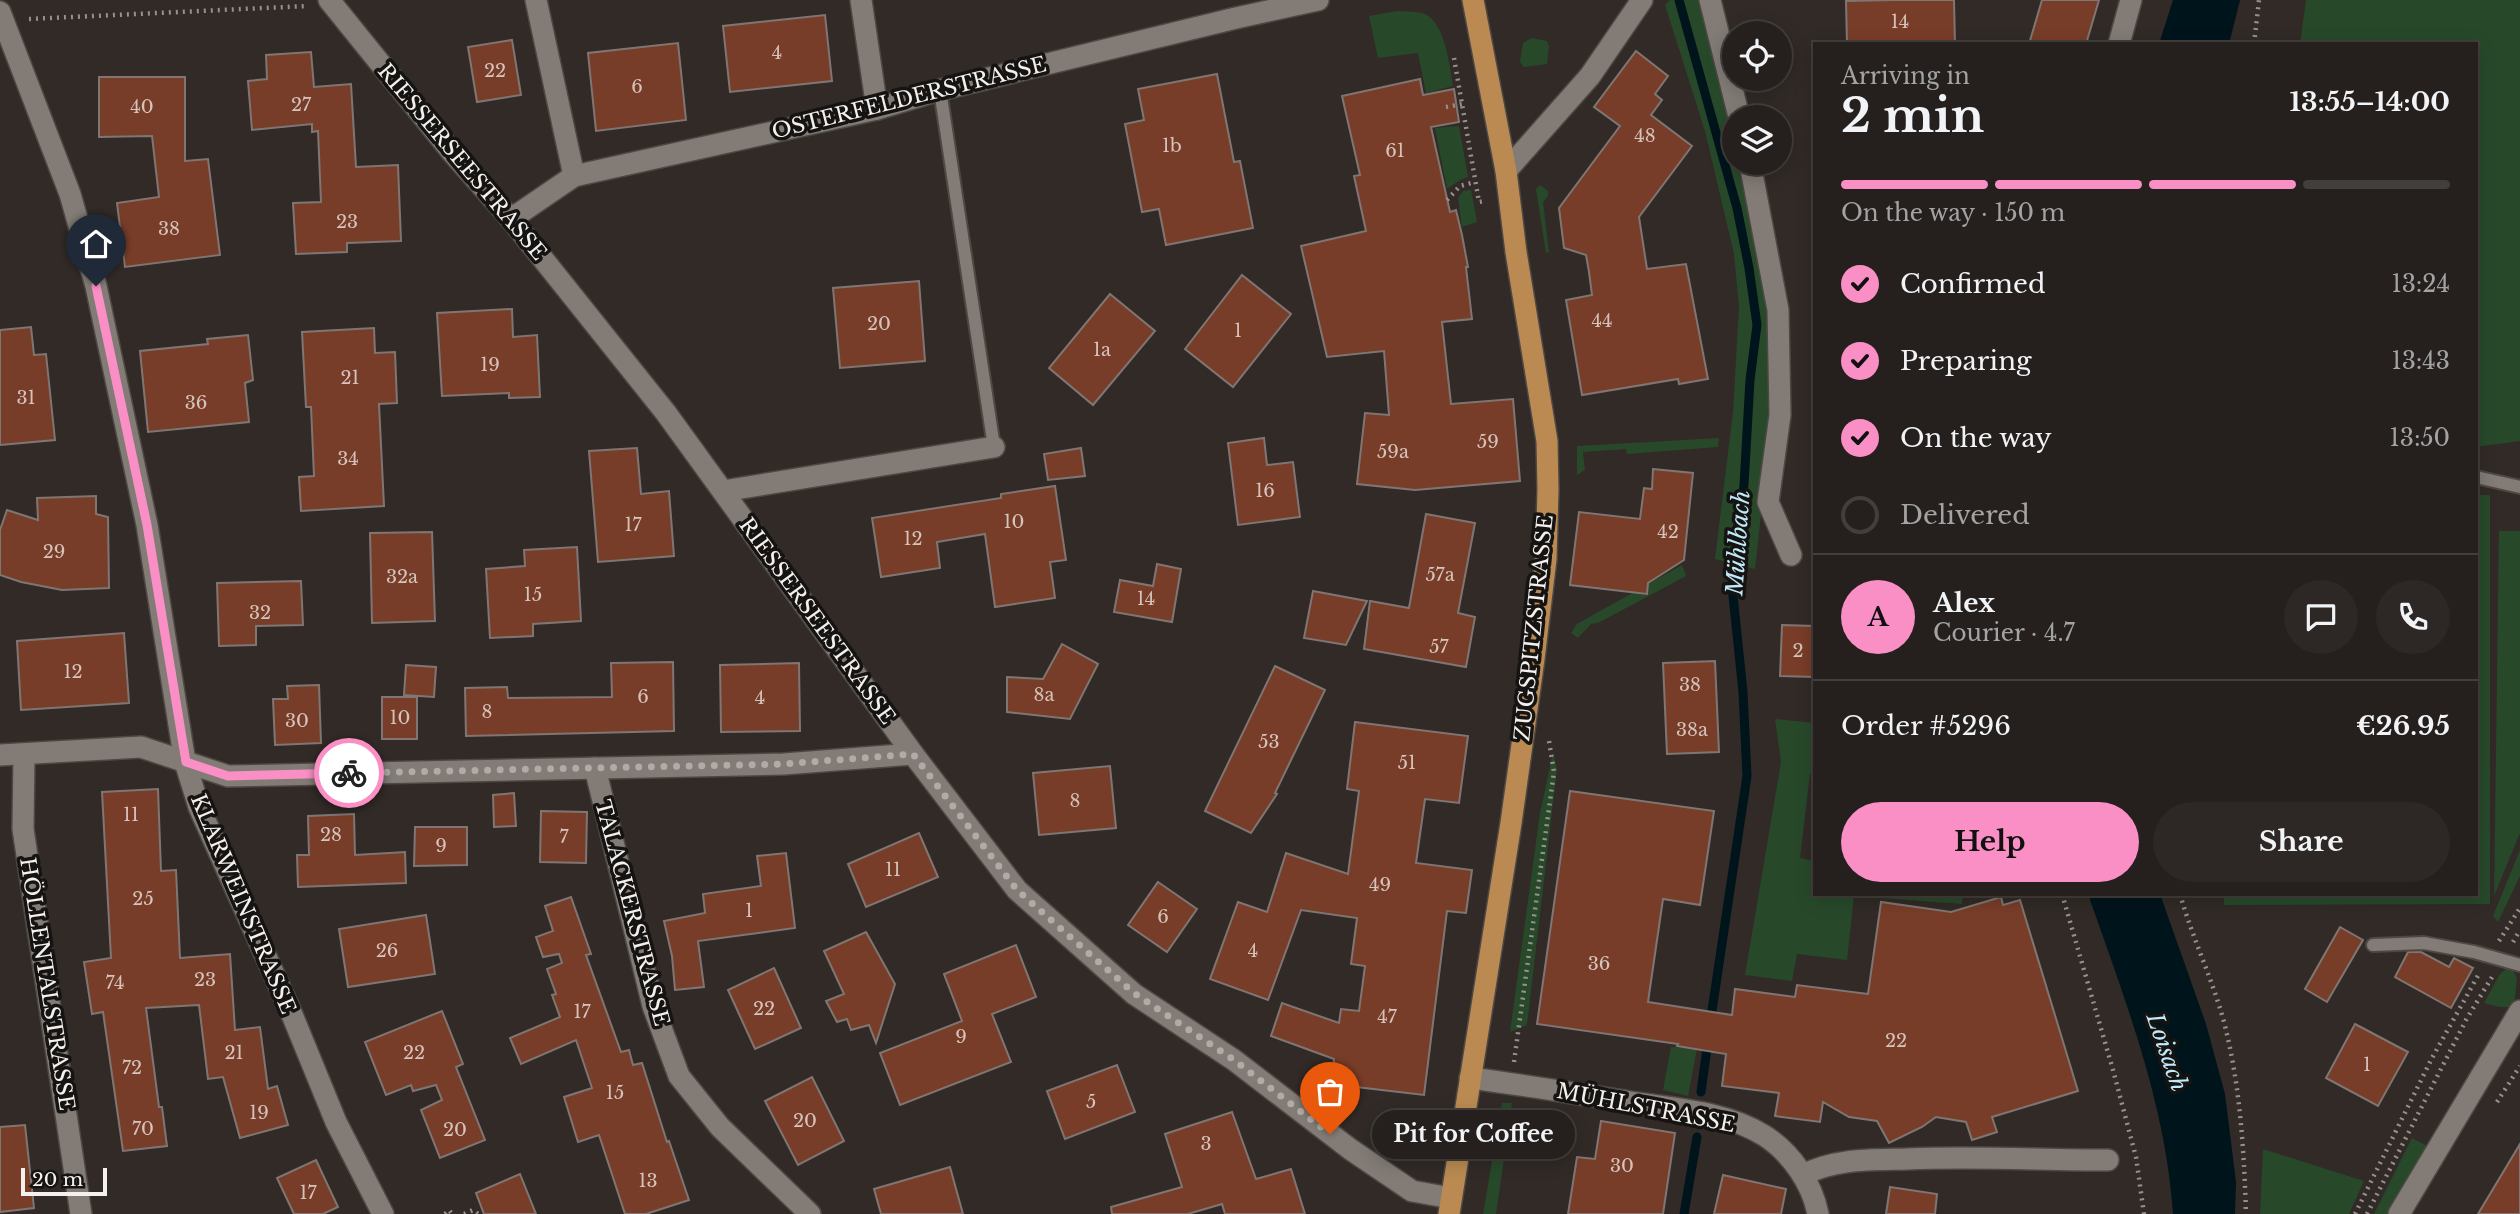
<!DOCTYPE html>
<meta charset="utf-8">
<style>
body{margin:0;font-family:"Libre Baskerville",serif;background:#2d2826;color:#f1f3f6;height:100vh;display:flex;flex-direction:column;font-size:26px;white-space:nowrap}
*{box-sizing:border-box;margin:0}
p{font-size:23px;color:#a3a3a4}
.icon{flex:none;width:38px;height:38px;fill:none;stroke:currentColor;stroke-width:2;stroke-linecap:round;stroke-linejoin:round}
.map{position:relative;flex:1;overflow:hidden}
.side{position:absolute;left:1813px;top:42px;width:665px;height:854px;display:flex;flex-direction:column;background:#25201d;border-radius:0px;box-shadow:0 4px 18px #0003,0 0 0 2px #423e3b}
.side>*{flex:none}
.controls{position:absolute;left:1722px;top:21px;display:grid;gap:14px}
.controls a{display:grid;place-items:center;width:70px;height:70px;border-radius:50%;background:#25201d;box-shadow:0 4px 18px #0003,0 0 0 2px #423e3b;font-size:35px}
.scale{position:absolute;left:21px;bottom:18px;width:86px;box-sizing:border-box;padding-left:7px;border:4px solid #f4f0ed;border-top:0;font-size:19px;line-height:24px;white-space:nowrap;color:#f4f0ed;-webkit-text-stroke:5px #161412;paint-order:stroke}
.pin{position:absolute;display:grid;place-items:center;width:60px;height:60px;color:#fff;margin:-72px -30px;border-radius:50% 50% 50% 0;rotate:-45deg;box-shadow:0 0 7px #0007}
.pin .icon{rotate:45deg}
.courier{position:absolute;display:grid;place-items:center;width:70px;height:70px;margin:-35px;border:5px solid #fa8fc6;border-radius:50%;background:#fff;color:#222;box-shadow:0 2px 9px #0007}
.bubble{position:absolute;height:49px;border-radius:24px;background:#25201d;box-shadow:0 4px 18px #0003,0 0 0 2px #423e3b;font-size:23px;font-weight:700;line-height:49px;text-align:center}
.head em{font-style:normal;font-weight:700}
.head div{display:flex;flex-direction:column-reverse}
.head{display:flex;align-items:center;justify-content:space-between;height:119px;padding:0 28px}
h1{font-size:46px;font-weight:700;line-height:52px}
.bar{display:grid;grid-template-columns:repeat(4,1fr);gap:10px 7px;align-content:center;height:84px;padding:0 28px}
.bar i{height:9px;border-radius:5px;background:#423e3b}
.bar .current{background:#fa8fc6}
.bar p{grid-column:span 4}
.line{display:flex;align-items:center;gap:18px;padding:0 28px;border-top:2px solid #423e3b}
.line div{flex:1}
.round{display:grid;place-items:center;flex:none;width:74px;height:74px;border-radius:37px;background:#2d2826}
ol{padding:0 28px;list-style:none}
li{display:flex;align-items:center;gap:21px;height:77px}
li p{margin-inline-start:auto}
li .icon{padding:7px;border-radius:50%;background:#fa8fc6;color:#111;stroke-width:4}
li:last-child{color:#a3a3a4}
li i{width:38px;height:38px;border:4px solid #423e3b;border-radius:50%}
.button{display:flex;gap:14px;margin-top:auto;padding:14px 28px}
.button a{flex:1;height:80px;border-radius:42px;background:#fa8fc6;color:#111;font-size:28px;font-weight:700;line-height:80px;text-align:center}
.button a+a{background:#2d2826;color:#f1f3f6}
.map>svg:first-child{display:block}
</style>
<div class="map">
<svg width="2520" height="1214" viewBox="0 0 2520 1214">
<rect width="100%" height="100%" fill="#312a27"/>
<!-- green -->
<g fill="#27492a">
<polygon points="1670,0 1704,0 1734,118 1734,163 1745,163 1773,350 1767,460 1755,569 1715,559 1733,412 1739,307 1734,254 1705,131 1665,5"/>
<polygon points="2306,0 2520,0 2520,441 2476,447 2476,44 2300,44"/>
<path d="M1397,11C1405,12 1418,11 1425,14C1445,23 1450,67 1453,86L1426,93L1418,53L1378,58L1369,16Z"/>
<polygon points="1531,38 1547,41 1549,47 1547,64 1524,67 1520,62 1523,43"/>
<polygon points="1459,126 1468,177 1460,180 1447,189 1435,128"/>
<polygon points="1540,185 1548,191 1548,196 1543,202 1549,252 1546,253 1536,189"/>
<polygon points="1471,190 1477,222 1462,227 1458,198 1463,191"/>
<polygon points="1719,438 1718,447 1627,454 1626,449 1583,452 1585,470 1577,475 1577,446"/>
<polygon points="2476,495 2490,495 2490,904 2224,905 2224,894 2476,894"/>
<polygon points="2499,531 2520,531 2520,833 2494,896"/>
<polygon points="1682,565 1686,576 1598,623 1591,624 1578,638 1571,633 1577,624"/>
<polygon points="1775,719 1815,723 1815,772 1810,774 1800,858 1815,861 1815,894 1963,894 1962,904 1854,896 1847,960 1797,954 1792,981 1745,975 1781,762"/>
<polygon points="1553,753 1557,769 1527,1025 1510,1032 1540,813"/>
<polygon points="2520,850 2520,876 2498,922 2493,916"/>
<polygon points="2510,966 2517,978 2514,1007 2500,1007 2484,1003 2500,974"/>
<polygon points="1671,1047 1697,1049 1688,1096 1663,1090"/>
<polygon points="1502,1103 1512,1103 1496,1214 1483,1214"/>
<polygon points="2412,1138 2429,1147 2387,1214 2374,1214"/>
<polygon points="2263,1149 2364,1181 2349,1214 2260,1214"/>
</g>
<!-- water -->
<g fill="#00141c">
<polygon points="2173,0 2240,0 2229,44 2159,44"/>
<path d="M2088,894H2160L2206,1024L2225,1094L2236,1182L2235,1214H2173C2166,1104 2124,997 2088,894Z"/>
</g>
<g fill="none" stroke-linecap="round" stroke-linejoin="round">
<!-- stream -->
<g stroke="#00141c" stroke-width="9">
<polyline points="1679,0 1737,208 1749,268 1757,325 1750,380 1744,485 1732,586 1743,692 1747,776 1710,1024"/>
<polyline points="1701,1092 1708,1041"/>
<polyline points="1684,1214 1697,1137"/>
</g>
</g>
<!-- building -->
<g fill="#783d28" stroke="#7f7673" stroke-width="2">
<polygon points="1893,0 1954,0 1955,44 1847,44 1846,1"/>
<polygon points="2042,0 2099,0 2086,44 2029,44"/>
<polygon points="825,15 832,81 730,92 723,26"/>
<polygon points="512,40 521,95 477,102 468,47"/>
<polygon points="678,43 686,120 596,131 588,53"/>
<polygon points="1636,51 1668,76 1655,94 1662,100 1651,115 1692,146 1639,217 1647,269 1686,264 1708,379 1679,384 1678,379 1582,395 1566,300 1592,295 1589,272 1586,255 1564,248 1559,208 1620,126 1594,107"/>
<polygon points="311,52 314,87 351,84 356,167 398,165 401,241 347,243 347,252 296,254 293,203 321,202 318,131 312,132 312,124 252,130 248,81 267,79 266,55"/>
<polygon points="1217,74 1234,162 1240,161 1253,228 1166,245 1159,209 1142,212 1125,124 1144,120 1138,89"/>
<polygon points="99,77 185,77 185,161 208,159 220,255 125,267 117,203 159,197 152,136 99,137"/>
<polygon points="1420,79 1423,95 1454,89 1459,122 1431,127 1450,212 1456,210 1462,235 1468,267 1466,267 1472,319 1442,322 1451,404 1513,399 1520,481 1415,490 1357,484 1365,413 1389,415 1384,351 1327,357 1301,246 1366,231 1354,176 1360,175 1342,96"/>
<polygon points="1242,275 1291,314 1233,387 1185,349"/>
<polygon points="919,281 925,361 840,368 833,288"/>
<polygon points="1110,294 1155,331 1093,405 1049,368"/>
<polygon points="512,309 513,337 537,335 540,397 509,398 509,393 442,396 437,313"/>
<polygon points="31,327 34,355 46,354 55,440 0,445 0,330"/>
<polygon points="374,328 375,353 395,352 397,403 379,404 384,506 301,511 299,477 314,476 311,407 306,407 302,332"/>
<polygon points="248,335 253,380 245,383 249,422 148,432 140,351 208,344 207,339"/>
<polygon points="1264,438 1267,465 1293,462 1300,517 1238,525 1228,443"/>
<polygon points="637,448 641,494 669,491 674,556 598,562 589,451"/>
<polygon points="1081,448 1085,476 1048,480 1044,454"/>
<polygon points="1653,469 1693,473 1684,560 1648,583 1647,594 1570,585 1579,512 1640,519 1644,488 1652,489"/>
<polygon points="1055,486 1066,560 1050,562 1055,598 995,607 985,534 937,542 940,568 881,577 872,518 1001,498 1001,494"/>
<polygon points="96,496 96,514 108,517 109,588 62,590 21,582 0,575 0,530 7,510 38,520 37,498"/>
<polygon points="1426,514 1475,523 1458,613 1475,617 1466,667 1364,649 1370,601 1409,608"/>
<polygon points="432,532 435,621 372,623 370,533"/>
<polygon points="577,547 581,621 533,624 533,636 490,638 486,569 525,566 524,550"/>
<polygon points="1157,564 1181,569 1172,622 1114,612 1120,580 1153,586"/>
<polygon points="301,581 303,625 256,626 256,645 219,646 217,583"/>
<polygon points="1313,591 1367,601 1346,645 1304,638"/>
<polygon points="1782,625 1815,626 1815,677 1780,676"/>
<polygon points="124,633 129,703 21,710 17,641"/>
<polygon points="1062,644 1098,664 1070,719 1007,712 1007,677 1043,679"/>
<polygon points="1715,661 1719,752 1667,754 1663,663"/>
<polygon points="673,662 674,731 466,736 465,688 507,687 508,698 612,697 611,663"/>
<polygon points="799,663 800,731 721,732 720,665"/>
<polygon points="406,665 436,667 434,697 404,695"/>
<polygon points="1275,666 1325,690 1275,793 1277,794 1251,833 1205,811"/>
<polygon points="319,685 321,743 275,745 273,699 288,699 287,686"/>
<rect x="382" y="697" width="35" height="42"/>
<polygon points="1355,722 1468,736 1459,803 1425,799 1416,863 1472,870 1466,913 1447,911 1424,1095 1331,1084 1334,1059 1271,1036 1282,1003 1339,1023 1341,1009 1359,1011 1365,966 1351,964 1357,918 1301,910 1268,1000 1210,979 1238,902 1267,912 1286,853 1348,874 1359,791 1347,789"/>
<polygon points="1110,766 1116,828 1039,835 1033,773"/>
<polygon points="158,789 161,871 176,870 180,958 230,954 235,1030 260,1027 268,1089 277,1086 288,1125 240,1138 223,1077 208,1079 199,1005 146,1008 159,1107 162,1107 167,1146 123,1151 103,1012 92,1014 84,962 111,958 102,792"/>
<polygon points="1570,791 1714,811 1700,905 1663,899 1648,1002 1732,1015 1735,989 1795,997 1797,985 1868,994 1881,902 1951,912 2001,897 2003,905 2020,900 2078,1091 1992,1117 1997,1132 1972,1140 1966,1122 1936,1117 1922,1127 1889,1143 1877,1121 1849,1117 1823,1102 1820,1122 1775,1116 1779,1093 1722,1086 1726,1054 1677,1046 1678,1044 1537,1024"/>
<polygon points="514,793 516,826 494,827 493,795"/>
<polygon points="541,811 587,812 586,863 540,862"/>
<polygon points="354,814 355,855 405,852 406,883 298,887 297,855 309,855 308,816"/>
<polygon points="415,827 467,827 467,865 414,866"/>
<polygon points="919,833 938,877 866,907 848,864"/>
<polygon points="786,853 795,928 698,941 704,987 675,990 672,956 664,921 705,913 703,894 761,886 757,856"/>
<polygon points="1158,882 1197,909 1167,952 1128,925"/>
<polygon points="571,897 591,954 586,955 621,1052 629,1050 633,1065 642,1063 667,1142 669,1141 689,1200 646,1214 625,1214 599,1135 578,1142 564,1097 592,1088 576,1040 521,1064 510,1038 560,1017 552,995 556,994 547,969 562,963 559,954 543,957 536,937 553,931 545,906"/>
<polygon points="426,915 435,974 348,987 339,929"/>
<polygon points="2340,927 2363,940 2327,1002 2305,989"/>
<polygon points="866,932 895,984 876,1043 869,1025 851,1030 847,1019 837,1022 826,1001 844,994 824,951"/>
<polygon points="1016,945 1036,997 992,1014 1011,1062 900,1105 880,1053 962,1021 944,974"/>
<polygon points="2408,952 2421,952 2449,967 2454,958 2473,968 2451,1008 2395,977"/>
<polygon points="774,968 801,1028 755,1049 728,990"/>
<polygon points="442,1011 463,1064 456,1067 485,1140 440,1158 421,1110 442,1100 436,1085 413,1091 411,1085 386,1095 365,1042"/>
<polygon points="2355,1024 2408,1052 2378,1106 2326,1078"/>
<polygon points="1117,1065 1135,1112 1065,1139 1047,1091"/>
<polygon points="812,1077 844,1141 798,1165 765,1101"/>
<polygon points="1232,1112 1256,1179 1291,1169 1305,1214 1225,1214 1222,1204 1188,1214 1112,1214 1111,1207 1182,1187 1165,1134"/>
<polygon points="1601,1121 1675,1133 1663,1214 1568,1214 1577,1157 1595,1159"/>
<polygon points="25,1125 34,1208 0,1212 0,1127"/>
<polygon points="2520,1144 2520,1214 2478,1214"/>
<polygon points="316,1160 338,1207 323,1214 294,1214 277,1178"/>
<polygon points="950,1167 963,1214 881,1214 874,1189"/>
<polygon points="520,1174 536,1214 484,1214 476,1193"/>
<polygon points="1723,1175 1786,1189 1781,1214 1714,1214"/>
<polygon points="1890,1187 1937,1194 1935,1214 1886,1214"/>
</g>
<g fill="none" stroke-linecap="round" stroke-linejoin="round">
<!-- lane casing -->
<g stroke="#4d4844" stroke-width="16">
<g id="lane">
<polyline points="940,90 994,447"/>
<polyline points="2476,477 2520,487"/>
<polyline points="2373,945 2424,943 2474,952 2520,965"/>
</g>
</g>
<!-- street casing -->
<g stroke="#4d4844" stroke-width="24">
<g id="street">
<polyline points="329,0 451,151 511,219 666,413 913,754 1017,890 1134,994 1234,1060 1350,1149 1412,1191 1451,1198"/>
<polyline points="536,0 574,176"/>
<polyline points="861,0 877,109"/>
<polyline points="1710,0 1739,117"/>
<polyline points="0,12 70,194 96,286 147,525 185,762 199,807 293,1017 336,1122 383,1214"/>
<polyline points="2119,44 2131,0"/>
<polyline points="1750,163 1778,310 1780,415 1768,502 1791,555"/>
<polyline points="1506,171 1590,76 1642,0"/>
<polyline points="511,219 574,176 877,109 940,90 1236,18 1318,0"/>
<polyline points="723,491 994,447"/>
<polyline points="24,754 23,829 81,1214"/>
<polyline points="0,755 141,747 228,776 784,764 913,754"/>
<polyline points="595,768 653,1006 679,1076 720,1127 810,1214"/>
<path d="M1470,1078C1524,1085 1577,1094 1630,1102C1674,1109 1726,1111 1765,1136C1791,1153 1812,1183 1818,1214"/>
<path d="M1803,1175C1836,1158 1871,1160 1908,1159C1975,1156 2041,1160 2108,1160"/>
<polyline points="2399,1214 2520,1011"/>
</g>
</g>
<!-- primary casing -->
<g stroke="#4d4844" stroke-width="24">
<polyline id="primary" points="1449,1214 1511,823 1534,659 1546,559 1548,490 1547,441 1516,252 1506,171 1473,0"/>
</g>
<!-- path -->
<g stroke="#97918e" stroke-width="4.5" stroke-dasharray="2 5" stroke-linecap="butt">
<polyline points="29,19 307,6"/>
<polyline points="2254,44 2259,0"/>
<polyline points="1454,58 1479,202 1485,201"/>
<polyline points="1446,107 1462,104"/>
<polyline points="1447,200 1460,186 1475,182"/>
<polyline points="2062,894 2113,1070 2136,1157 2144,1214"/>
<path d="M2180,894C2192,937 2212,978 2224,1022C2240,1084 2244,1149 2246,1214"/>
<polyline points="2499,941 2520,908"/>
<polyline points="2513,942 2520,930"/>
<polyline points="1514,1062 1554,772 1549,741"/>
<polyline points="2497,1102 2520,1066"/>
<polyline points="445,1214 449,1210 452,1214"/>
<polyline points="464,1214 473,1210 478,1214"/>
<polyline points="2355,1214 2432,1058 2480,972"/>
<polyline points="2367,1214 2466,1020 2492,977"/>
</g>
<!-- lane -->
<use href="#lane" stroke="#827b76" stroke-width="12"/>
<!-- street -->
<use href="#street" stroke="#827b76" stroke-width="21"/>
<!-- primary -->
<use href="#primary" stroke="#ba8a52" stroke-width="21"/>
</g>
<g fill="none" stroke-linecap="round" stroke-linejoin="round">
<!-- done -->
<polyline stroke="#b0aba8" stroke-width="7" stroke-dasharray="0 12.6" points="349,773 784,764 913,754 1017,890 1134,993 1234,1060 1330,1134"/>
<!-- route -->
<polyline stroke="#fa8fc6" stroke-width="9" points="96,286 147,525 186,762 228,776 349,773"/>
</g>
<g text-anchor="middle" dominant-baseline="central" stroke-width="7" stroke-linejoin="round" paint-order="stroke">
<!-- number labels -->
<g font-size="18" fill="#d5c3bc">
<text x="1900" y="22">14</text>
<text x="777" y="53">4</text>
<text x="495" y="71">22</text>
<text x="637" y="87">6</text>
<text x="301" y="105">27</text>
<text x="142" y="107">40</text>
<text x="1645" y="136">48</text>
<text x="1172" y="146">1b</text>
<text x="1395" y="151">61</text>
<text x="347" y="222">23</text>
<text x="169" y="229">38</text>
<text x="1602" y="321">44</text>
<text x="879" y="324">20</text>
<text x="1238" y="331">1</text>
<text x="1102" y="350">1a</text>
<text x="490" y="365">19</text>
<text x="350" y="378">21</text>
<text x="26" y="398">31</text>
<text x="196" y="403">36</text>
<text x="1488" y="442">59</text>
<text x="1393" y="452">59a</text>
<text x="348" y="459">34</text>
<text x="1265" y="491">16</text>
<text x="1014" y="522">10</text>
<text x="633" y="525">17</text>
<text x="1668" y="532">42</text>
<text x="913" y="539">12</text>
<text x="54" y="552">29</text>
<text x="1440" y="575">57a</text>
<text x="402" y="577">32a</text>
<text x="533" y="595">15</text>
<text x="1146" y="599">14</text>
<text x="260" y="613">32</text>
<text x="1439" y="647">57</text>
<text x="1798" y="651">2</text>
<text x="73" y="672">12</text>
<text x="1690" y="685">38</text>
<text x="1044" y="695">8a</text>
<text x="643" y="697">6</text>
<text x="760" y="698">4</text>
<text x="487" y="712">8</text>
<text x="400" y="718">10</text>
<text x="297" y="721">30</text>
<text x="1692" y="730">38a</text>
<text x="1269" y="742">53</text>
<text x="1407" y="763">51</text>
<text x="1075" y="801">8</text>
<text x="131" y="815">11</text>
<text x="331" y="835">28</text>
<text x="564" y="837">7</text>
<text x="441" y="846">9</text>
<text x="893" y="870">11</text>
<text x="1380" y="885">49</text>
<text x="143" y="899">25</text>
<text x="749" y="911">1</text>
<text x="1163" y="917">6</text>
<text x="387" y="951">26</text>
<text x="1253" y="951">4</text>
<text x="1599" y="964">36</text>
<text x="205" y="980">23</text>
<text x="115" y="983">74</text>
<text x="764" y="1009">22</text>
<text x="582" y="1012">17</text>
<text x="1387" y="1017">47</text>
<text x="961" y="1037">9</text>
<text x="1896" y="1041">22</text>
<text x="234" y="1053">21</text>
<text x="414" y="1053">22</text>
<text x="2367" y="1065">1</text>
<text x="132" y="1068">72</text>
<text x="615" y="1093">15</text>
<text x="1091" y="1102">5</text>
<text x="259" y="1113">19</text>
<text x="805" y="1121">20</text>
<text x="143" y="1129">70</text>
<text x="455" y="1130">20</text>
<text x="1206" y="1144">3</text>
<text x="1622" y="1166">30</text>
<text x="648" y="1181">13</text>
<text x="308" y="1193">17</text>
</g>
<!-- street labels -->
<g font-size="21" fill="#f4f0ed" stroke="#161412">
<text transform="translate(909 98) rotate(-14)">OSTERFELDERSTRASSE</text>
<text transform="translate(462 162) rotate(50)">RIESSERSEESTRASSE</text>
<text transform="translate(817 621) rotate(54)">RIESSERSEESTRASSE</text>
<text transform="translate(1534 628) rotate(-84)">ZUGSPITZSTRASSE</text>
<text transform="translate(243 904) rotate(67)">KLARWEINSTRASSE</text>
<text transform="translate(632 913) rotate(75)">TALACKERSTRASSE</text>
<text transform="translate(47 984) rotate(81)">HÖLLENTALSTRASSE</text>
<text transform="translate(1646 1108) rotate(11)">MÜHLSTRASSE</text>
</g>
<!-- water labels -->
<g font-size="23" font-style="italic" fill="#c0e9f9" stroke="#161412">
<text transform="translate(1738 543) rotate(-86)">Mühlbach</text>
<text transform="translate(2167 1052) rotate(71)">Loisach</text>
</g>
</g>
</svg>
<div class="controls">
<a><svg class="icon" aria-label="locate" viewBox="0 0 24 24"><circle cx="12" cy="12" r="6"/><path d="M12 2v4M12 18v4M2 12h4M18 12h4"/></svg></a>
<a><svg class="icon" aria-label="layers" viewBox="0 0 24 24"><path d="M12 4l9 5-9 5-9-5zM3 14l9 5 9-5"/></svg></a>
</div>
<div class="scale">20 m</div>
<div class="pin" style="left:1330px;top:1134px;background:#ea580c"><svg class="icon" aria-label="bag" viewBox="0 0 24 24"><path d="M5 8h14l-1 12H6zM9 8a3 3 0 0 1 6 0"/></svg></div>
<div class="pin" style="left:96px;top:286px;background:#1f2937"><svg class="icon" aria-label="home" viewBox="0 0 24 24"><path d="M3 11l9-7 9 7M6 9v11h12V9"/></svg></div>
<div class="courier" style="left:349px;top:773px"><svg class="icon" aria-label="bike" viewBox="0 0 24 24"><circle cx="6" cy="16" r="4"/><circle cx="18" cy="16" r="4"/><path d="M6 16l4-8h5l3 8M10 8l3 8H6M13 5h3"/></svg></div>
<div class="bubble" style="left:1372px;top:1110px;width:203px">Pit for Coffee</div>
<section class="side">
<div class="head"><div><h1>2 min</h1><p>Arriving in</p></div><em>13:55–14:00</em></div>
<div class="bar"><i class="current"></i><i class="current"></i><i class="current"></i><i></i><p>On the way · 150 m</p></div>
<ol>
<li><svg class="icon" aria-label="check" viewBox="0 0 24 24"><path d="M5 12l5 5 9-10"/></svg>Confirmed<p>13:24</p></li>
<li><svg class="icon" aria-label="check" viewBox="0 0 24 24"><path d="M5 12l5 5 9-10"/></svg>Preparing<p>13:43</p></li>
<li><svg class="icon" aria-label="check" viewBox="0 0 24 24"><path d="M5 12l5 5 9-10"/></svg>On the way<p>13:50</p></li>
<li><i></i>Delivered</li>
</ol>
<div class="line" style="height:126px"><b class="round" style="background:#fa8fc6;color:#111">A</b><div><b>Alex</b><p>Courier · 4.7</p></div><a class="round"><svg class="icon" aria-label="chat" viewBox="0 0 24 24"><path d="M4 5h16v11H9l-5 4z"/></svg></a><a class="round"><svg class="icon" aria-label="phone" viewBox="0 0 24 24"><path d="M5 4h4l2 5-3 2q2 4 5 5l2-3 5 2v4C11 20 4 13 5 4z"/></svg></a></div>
<div class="line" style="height:91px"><div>Order #5296</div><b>€26.95</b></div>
<div class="button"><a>Help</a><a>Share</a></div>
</section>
</div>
